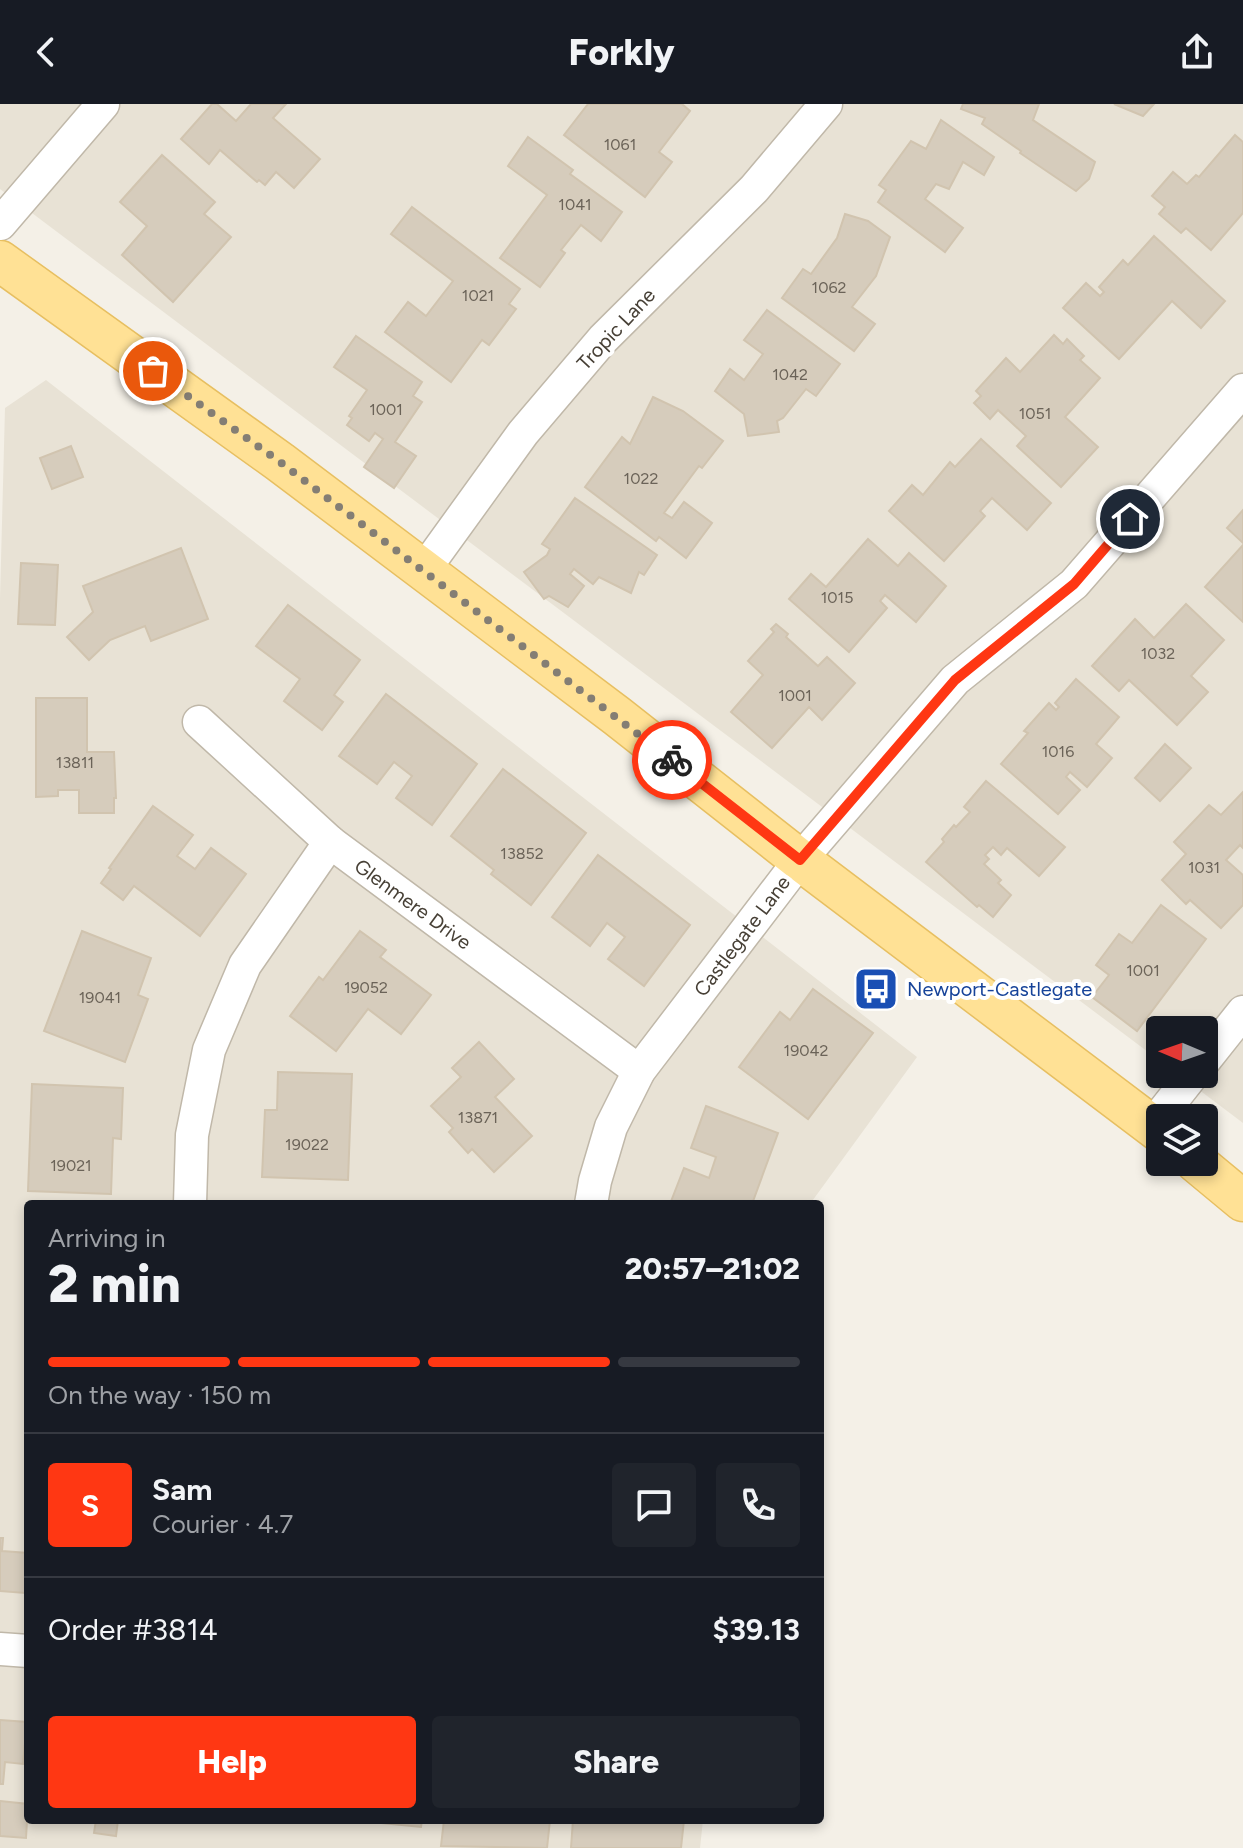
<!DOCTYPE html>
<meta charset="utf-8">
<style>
body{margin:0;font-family:Figtree,sans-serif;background:#20242c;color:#f1f3f6;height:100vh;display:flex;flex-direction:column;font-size:30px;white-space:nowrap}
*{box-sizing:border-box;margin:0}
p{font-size:26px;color:#9ea1a6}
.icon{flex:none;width:44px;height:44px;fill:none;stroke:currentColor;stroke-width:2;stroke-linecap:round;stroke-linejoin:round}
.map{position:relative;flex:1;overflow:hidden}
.details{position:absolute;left:24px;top:1096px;width:800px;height:624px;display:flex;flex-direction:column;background:#171b24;border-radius:8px;box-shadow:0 4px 12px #0003}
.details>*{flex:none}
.needle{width:52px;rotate:272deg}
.tools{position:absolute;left:1146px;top:912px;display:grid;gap:16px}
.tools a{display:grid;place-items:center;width:72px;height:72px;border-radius:8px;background:#171b24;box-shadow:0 4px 12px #0003;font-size:40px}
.pin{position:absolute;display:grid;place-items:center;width:68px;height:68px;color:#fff;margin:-34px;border:4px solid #fff;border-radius:50%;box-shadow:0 2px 8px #0007}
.courier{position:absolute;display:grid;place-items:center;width:80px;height:80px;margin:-40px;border:6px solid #ff3713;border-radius:50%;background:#fff;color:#222;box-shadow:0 2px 10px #0007}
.head em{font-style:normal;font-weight:800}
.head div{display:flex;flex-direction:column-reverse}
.head{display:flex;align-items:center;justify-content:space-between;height:136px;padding:0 24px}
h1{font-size:52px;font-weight:800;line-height:60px}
.bar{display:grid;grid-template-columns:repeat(4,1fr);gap:12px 8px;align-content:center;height:96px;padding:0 24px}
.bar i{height:10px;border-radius:6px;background:#363941}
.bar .current{background:#ff3713}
.bar p{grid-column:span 4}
.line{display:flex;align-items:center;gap:20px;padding:0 24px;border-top:2px solid #363941}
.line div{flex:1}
.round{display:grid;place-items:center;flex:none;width:84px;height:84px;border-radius:8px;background:#20242c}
.primary-button{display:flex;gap:16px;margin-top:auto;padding:16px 24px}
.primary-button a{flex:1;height:92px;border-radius:8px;background:#ff3713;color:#fff;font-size:32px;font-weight:800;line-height:92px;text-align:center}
.primary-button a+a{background:#20242c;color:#f1f3f6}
header{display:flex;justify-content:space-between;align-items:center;height:104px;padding:0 24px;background:#171b24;font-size:36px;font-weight:800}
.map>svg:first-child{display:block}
</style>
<header><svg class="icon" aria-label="back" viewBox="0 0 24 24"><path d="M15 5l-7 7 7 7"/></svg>Forkly<svg class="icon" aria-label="share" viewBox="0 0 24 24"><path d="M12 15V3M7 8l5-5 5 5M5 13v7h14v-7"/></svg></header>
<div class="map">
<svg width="1243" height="1744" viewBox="0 0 1243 1744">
<rect width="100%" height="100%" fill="#f4f0e7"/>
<!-- residential -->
<g fill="#e8e2d5">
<polygon points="0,0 1243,0 1243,1019 1178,970 1204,970 1204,926 1160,926 1160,957 0,85"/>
<polygon points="46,276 917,953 810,1100 28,1100 28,1716 703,1716 700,1744 0,1744 0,495 5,304"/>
</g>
<!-- building -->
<g fill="#d6ccbc" stroke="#d1c4af" stroke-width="2">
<polygon points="212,0 217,0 236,17 251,0 286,0 273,14 320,55 294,84 276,68 265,81 259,76 257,78 220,46 209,60 181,35"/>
<polygon points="588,0 682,0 690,7 659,48 672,58 645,93 564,31"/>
<polygon points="963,0 1039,0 1033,16 1095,58 1089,75 1076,87 1020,49 1021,47 982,20 985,14 961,5"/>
<polygon points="1114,0 1154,0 1143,12"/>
<polygon points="941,16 994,53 984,71 963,58 949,85 936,80 925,95 963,124 945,148 878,98 886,86 879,81 911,37 926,45"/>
<polygon points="1235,31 1243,38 1243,109 1211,146 1186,124 1181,129 1159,110 1165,103 1152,92 1173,68 1187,80 1196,71 1199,73"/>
<polygon points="528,33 573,66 570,70 622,108 601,137 581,121 561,146 565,149 540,183 500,154 547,91 508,62"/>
<polygon points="162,51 215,98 204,110 231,133 173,198 122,151 147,122 120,98"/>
<polygon points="412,103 520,185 509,200 516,205 489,241 482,236 451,278 385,228 408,198 426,212 453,177 391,130"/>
<polygon points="845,110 868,117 890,133 876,172 852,203 875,220 854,247 782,194 803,165 811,170 837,134"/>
<polygon points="1154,132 1225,197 1201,224 1172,197 1119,255 1063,204 1086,179 1100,192 1104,188 1099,183 1123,156 1128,161"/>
<polygon points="767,206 840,260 816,292 806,285 783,314 777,317 779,328 748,332 744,310 715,287 730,265 744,276 763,250 744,236"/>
<polygon points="1054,231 1063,240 1067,235 1084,252 1080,256 1100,274 1065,313 1098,343 1061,383 1017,342 1026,332 998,306 990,315 974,299 981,292 976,287 1006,254 1020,268"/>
<polygon points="356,232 422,278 413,292 422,298 395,338 416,352 394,384 364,363 383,335 375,329 369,337 347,321 352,314 349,312 367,286 334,263"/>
<polygon points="653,293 683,307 723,337 702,364 699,362 664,409 672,414 684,398 712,419 686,454 659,433 656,437 585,383 622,333 630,340"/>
<polygon points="981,335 1051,399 1027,426 992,394 980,407 985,412 944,457 889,407 912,381 923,391 950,358 955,363"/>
<polygon points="71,342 83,373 52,385 40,354"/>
<polygon points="575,394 657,451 644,471 639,468 631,489 599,473 593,480 574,465 570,470 584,482 568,503 549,492 544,495 524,468 547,451 550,445 542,440"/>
<polygon points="1243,406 1243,439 1227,424"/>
<polygon points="868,435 898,462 909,449 946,482 916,518 885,491 880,497 887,504 849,548 789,495 811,470 826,483"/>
<polygon points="1243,441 1243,518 1205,483"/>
<polygon points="181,444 208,515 151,537 145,522 110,536 89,556 67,533 93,508 83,482"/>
<polygon points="21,459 58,461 55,521 18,520"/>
<polygon points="1186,500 1224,536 1191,572 1208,588 1177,621 1129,576 1119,587 1092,562 1135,515 1154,534"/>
<polygon points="288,501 360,556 334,591 343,598 322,626 284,597 300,575 256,542"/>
<polygon points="776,520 788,530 786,533 818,562 827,553 855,579 822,616 809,603 772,644 731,608 763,571 748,557 774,528 771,525"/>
<polygon points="1076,575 1119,613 1096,640 1112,654 1087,683 1070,668 1066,673 1080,686 1058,710 1001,660 1028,629 1024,627 1049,599 1056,606 1059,603 1055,599"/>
<polygon points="386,590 477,660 432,721 396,694 412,672 394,658 377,680 339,652"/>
<polygon points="36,594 87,594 87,648 114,648 116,694 114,694 114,709 79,709 79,686 58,686 58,692 36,693"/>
<polygon points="1165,640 1191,664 1160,697 1135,674"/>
<polygon points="503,665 586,729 531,801 491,770 494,766 451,732"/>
<polygon points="986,677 1065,743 1039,772 1007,744 1001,751 993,743 985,751 989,755 984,760 1001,776 998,779 1011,791 993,813 979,801 977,803 926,758 944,738 942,735 954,721 956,723 970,708 964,703"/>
<polygon points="1243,688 1243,744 1240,741 1226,756 1243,771 1243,801 1221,824 1190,796 1186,800 1162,776 1186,750 1174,738 1209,701 1221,711"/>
<polygon points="153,702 193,731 177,752 195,765 211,744 246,770 200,832 134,782 123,796 101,779 111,765 109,764"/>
<polygon points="598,751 690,821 644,882 608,855 625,833 607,819 590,842 552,813"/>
<polygon points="1161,801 1206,835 1137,927 1092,893 1109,871 1096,861 1119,830 1132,839"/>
<polygon points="82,827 151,854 138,891 148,895 125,958 44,927"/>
<polygon points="360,827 386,846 380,853 431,891 401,930 368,905 336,947 290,912 319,873 323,876"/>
<polygon points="813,885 873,929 808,1015 739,963 780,908 790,916"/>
<polygon points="479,938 514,975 495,993 532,1032 494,1068 472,1045 468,1049 449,1028 453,1024 431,1002 461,973 452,964"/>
<polygon points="278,968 352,970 348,1076 262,1073 265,1006 277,1006"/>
<polygon points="32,980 123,984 121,1035 113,1034 111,1090 28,1087"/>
<polygon points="706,1002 778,1029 752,1100 670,1100 684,1064 709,1074 716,1053 691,1044"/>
<polygon points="0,1434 3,1434 2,1447 28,1449 25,1489 0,1487"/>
<polygon points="0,1616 27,1618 23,1660 5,1658 3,1680 0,1680"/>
<polygon points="0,1697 28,1700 26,1734 0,1732"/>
<polygon points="96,1716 118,1716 116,1732 94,1729"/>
<polygon points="351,1716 422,1716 421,1723"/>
<polygon points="444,1716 550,1716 547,1744 441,1742"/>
<polygon points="573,1716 684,1716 681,1744 571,1744"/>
</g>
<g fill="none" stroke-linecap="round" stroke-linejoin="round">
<!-- minor casing -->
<g stroke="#c0b8a9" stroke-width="35">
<g id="minor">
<polyline points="0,120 103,0"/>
<polyline points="424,466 523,329 603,235 754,85 826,0"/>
<polyline points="199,618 330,738 639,967"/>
<polyline points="1204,957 1243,908"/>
<polyline points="1152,1022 1193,970"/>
<polyline points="190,1100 192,1031 209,946 245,861 330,738"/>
<polyline points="591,1100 595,1077 611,1023 639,967 800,756 955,576 1074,480 1243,286"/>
<polyline points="0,1545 28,1547"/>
</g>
</g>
<!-- major casing -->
<g stroke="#e7bf61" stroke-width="43">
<g id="major">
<polyline points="0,157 280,358 617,612 800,756 1160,1028"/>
<polyline points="1196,1058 1243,1097"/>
</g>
</g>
<!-- minor -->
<use href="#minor" stroke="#fff" stroke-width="32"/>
<!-- major -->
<use href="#major" stroke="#ffe195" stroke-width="40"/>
</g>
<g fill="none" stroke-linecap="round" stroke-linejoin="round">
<!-- done -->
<polyline stroke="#847e74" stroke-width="8" stroke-dasharray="0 14.4" points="153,267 280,358 672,656"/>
<!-- route -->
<polyline stroke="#ff3713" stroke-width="10" points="672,656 800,756 955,576 1074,480 1130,415"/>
</g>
<!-- icons -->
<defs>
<g id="bus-square" transform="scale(2.3)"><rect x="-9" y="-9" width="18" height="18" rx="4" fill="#1a4fb4" stroke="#fff"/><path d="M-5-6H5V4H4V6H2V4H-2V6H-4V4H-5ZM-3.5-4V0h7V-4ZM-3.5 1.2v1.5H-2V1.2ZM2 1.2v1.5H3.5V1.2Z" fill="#fff"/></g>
</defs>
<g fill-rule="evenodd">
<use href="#bus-square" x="876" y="885"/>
</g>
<g text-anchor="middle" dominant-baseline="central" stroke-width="8" stroke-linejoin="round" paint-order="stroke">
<!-- number labels -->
<g font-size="16" fill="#6b6358">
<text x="620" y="40">1061</text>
<text x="575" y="100">1041</text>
<text x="829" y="183">1062</text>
<text x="478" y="191">1021</text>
<text x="790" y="270">1042</text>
<text x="386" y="305">1001</text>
<text x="1035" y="309">1051</text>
<text x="641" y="374">1022</text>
<text x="837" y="493">1015</text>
<text x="1158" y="549">1032</text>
<text x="795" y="591">1001</text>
<text x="1058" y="647">1016</text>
<text x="75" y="658">13811</text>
<text x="522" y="749">13852</text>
<text x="1204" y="763">1031</text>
<text x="1143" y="866">1001</text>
<text x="366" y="883">19052</text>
<text x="100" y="893">19041</text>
<text x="806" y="946">19042</text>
<text x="478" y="1013">13871</text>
<text x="307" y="1040">19022</text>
<text x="71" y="1061">19021</text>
</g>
<!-- street labels -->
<g font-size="20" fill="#474036" stroke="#fff">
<text transform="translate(616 225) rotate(-47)">Tropic Lane</text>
<text transform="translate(413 800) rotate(36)">Glenmere Drive</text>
<text transform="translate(742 832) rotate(-53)">Castlegate Lane</text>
</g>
<!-- transit labels -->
<g font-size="20" fill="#164399" stroke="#fff" text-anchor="start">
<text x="907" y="885">Newport-Castlegate</text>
</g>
</g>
</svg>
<div class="tools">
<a><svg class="needle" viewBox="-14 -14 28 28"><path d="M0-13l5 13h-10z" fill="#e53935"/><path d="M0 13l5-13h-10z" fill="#9ea1a6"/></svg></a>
<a><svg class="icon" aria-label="layers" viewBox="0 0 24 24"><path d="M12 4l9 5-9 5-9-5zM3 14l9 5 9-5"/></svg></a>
</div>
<div class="pin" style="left:153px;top:267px;background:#ea580c"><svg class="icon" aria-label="bag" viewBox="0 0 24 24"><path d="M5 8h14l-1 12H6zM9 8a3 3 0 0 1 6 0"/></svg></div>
<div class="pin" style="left:1130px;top:415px;background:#1f2937"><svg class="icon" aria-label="home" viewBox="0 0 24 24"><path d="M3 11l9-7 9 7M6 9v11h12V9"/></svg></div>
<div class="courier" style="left:672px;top:656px"><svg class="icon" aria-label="bike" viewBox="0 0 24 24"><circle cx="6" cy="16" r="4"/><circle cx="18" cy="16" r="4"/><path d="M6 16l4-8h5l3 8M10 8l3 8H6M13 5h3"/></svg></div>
<section class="details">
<div class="head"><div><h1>2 min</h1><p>Arriving in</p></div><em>20:57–21:02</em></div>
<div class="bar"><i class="current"></i><i class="current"></i><i class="current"></i><i></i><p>On the way · 150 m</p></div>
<div class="line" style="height:144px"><b class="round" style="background:#ff3713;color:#fff">S</b><div><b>Sam</b><p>Courier · 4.7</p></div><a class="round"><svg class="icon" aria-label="chat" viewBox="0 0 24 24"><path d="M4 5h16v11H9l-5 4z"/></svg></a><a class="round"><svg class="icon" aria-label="phone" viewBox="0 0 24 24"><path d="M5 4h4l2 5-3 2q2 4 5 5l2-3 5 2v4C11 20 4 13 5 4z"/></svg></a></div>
<div class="line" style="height:104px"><div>Order #3814</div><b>$39.13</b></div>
<div class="primary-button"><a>Help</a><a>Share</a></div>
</section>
</div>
